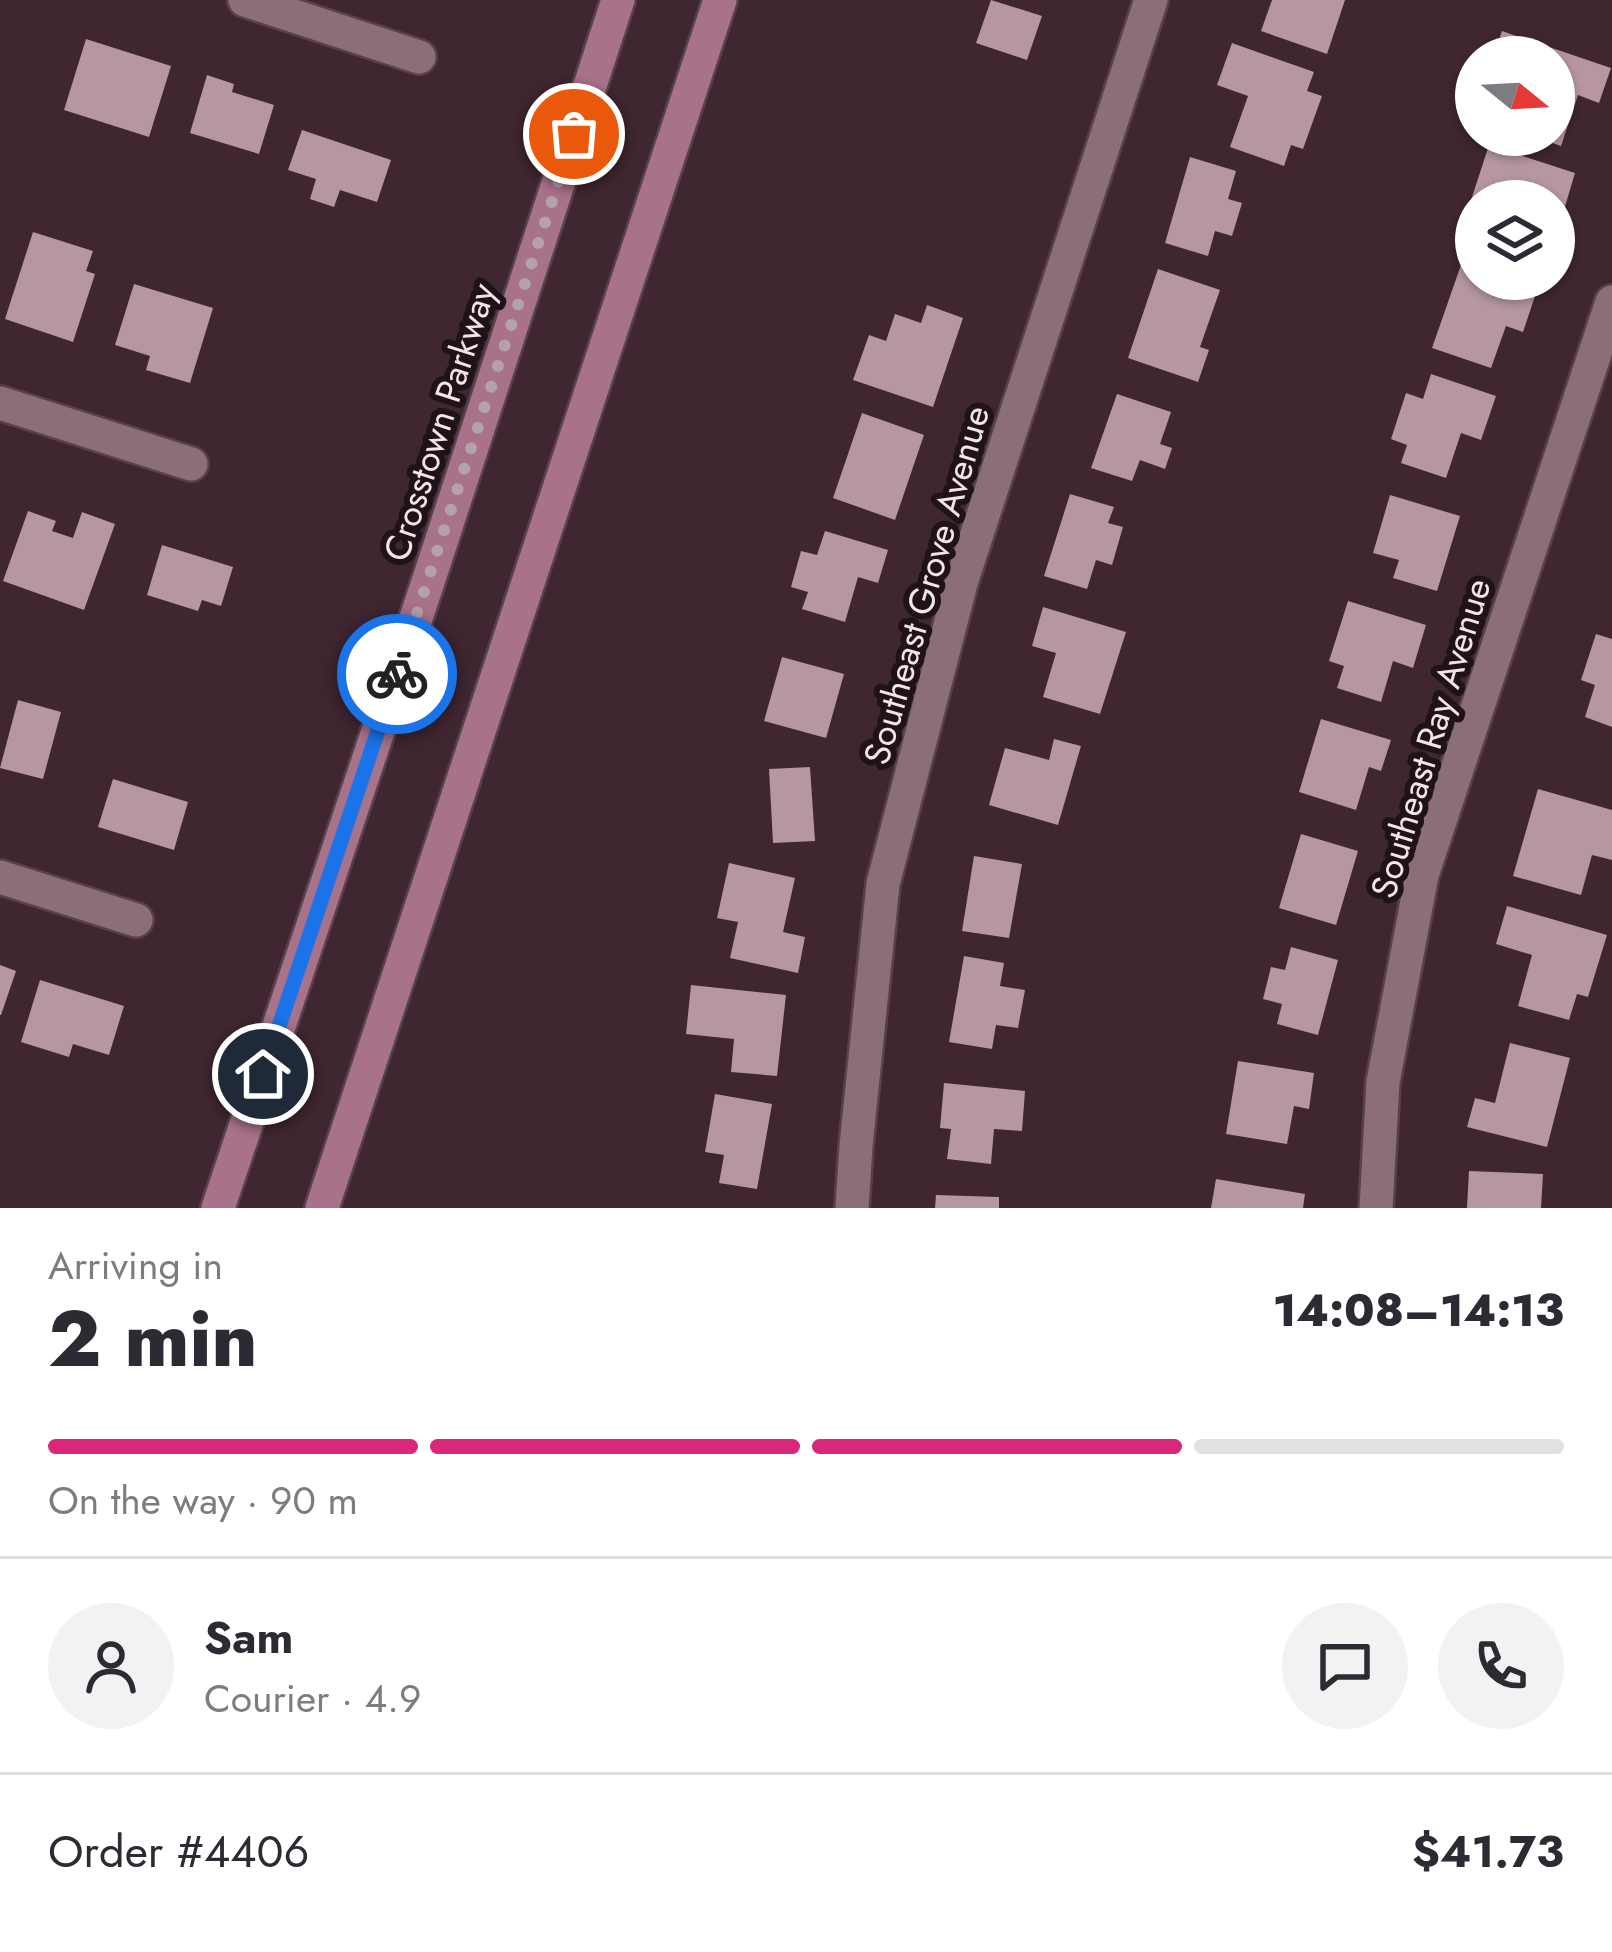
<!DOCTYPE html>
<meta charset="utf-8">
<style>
body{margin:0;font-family:Jost,sans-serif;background:#f2f2f3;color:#2b2b33;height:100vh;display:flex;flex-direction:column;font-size:45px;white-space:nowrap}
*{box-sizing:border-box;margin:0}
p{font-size:39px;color:#7c7c81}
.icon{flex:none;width:66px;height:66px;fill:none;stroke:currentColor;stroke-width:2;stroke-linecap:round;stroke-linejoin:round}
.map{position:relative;height:1208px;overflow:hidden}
.panel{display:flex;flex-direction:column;background:#fff;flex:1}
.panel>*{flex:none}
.needle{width:78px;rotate:108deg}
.fabs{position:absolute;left:1455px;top:36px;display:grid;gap:24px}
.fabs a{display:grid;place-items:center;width:120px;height:120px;border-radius:50%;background:#fff;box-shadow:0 3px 9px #0004;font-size:60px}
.pin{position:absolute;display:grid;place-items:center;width:102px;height:102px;color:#fff;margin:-51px;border:6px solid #fff;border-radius:50%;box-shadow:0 3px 12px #0007}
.courier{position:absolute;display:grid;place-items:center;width:120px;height:120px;margin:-60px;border:9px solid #1a73e8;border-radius:50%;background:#fff;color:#222;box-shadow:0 3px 15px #0007}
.headline em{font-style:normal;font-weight:800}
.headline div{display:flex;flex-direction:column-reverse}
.headline{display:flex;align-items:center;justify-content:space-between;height:204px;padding:0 48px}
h1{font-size:78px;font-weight:800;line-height:90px}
.bar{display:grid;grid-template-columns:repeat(4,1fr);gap:18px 12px;align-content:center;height:144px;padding:0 48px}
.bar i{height:15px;border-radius:9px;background:#e1e1e2}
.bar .on{background:#db2777}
.bar p{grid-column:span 4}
.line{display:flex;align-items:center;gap:30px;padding:0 48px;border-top:3px solid #e1e1e2}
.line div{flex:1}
.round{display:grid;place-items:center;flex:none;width:126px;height:126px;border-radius:63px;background:#f2f2f3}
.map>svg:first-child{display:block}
</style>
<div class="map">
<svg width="1612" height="1208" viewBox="0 0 1612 1208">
<rect width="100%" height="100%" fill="#3f2631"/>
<!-- building -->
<g fill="#b596a2">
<polygon points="991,0 1042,16 1027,60 976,43"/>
<polygon points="1272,0 1345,0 1327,54 1261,31"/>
<polygon points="1502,31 1611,68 1599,103 1578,95 1561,146 1532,136 1554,135 1554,57 1493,57"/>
<polygon points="86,39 171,66 149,137 64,110"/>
<polygon points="1232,43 1314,72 1307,91 1322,96 1303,149 1291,145 1284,166 1230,147 1248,96 1217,85"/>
<polygon points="207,75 234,84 232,92 274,105 259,154 190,133"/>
<polygon points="302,130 391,160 377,202 340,190 334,207 310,199 316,179 288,170"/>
<polygon points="1489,145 1575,173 1564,210 1554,207 1554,201 1476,201 1476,242 1459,237"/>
<polygon points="1190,157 1236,171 1228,199 1242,203 1232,236 1215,231 1208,256 1165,243"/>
<polygon points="33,232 93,251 86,271 95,274 73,342 5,319"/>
<polygon points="1462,262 1476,267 1476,279 1513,279 1538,287 1523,332 1506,326 1491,368 1432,348"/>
<polygon points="1158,269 1220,290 1200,347 1209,350 1198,382 1128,358"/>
<polygon points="134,284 213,308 190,383 146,370 150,356 115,345"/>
<polygon points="927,305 963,318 933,407 853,380 869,335 886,341 895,314 921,323"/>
<polygon points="1431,374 1496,396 1481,440 1461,433 1446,478 1401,463 1407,445 1391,439 1406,393 1423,399"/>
<polygon points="1117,394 1171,412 1160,444 1172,448 1165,469 1140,460 1132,481 1091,468"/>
<polygon points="862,413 924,435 895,520 833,498"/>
<polygon points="1070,494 1114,507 1108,523 1123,527 1112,565 1096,560 1087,589 1044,576"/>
<polygon points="1390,495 1460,516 1437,591 1393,578 1399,560 1373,553"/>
<polygon points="28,511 56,521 52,531 73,538 82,512 115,524 84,610 3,581"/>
<polygon points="825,531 888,550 878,583 858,577 845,622 802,609 808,592 791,587 801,551 817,555"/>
<polygon points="162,545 233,567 221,606 202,600 198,611 147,595"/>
<polygon points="1348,601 1426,625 1413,668 1393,661 1381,702 1337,688 1344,666 1329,661"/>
<polygon points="1043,607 1126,632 1100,714 1043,697 1056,653 1032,646"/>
<polygon points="1596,634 1612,639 1612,727 1585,717 1595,685 1581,680"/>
<polygon points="782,657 844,674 826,738 764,721"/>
<polygon points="18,700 61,712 43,779 0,768"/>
<polygon points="1321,719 1391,740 1381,771 1369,767 1356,810 1299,792"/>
<polygon points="1054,739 1081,746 1058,825 989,805 1005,748 1049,760"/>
<polygon points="810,767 815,841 773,843 769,769"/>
<polygon points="113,779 188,802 174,850 98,827"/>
<polygon points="1538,789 1612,810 1612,860 1592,855 1581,895 1513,876"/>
<polygon points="1301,834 1358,851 1336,925 1279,908"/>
<polygon points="974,856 1022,864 1009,938 962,931"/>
<polygon points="729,863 795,878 783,932 805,937 798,973 730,958 738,922 717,918"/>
<polygon points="1507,906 1607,935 1588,997 1577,994 1569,1020 1518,1006 1532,955 1496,944"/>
<polygon points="1291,947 1338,960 1318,1035 1277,1024 1282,1004 1263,999 1271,967 1285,970"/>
<polygon points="964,956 1004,963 1000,986 1025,990 1018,1028 996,1025 992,1049 949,1042"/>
<polygon points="0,965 16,971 1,1015 0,1015"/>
<polygon points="40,980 124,1006 109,1055 73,1044 69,1057 21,1042"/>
<polygon points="691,985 786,995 777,1076 731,1072 734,1039 686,1034"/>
<polygon points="1510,1043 1570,1058 1547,1147 1467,1127 1475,1098 1495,1103"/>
<polygon points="1238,1061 1314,1073 1309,1109 1294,1106 1287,1144 1226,1134"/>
<polygon points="944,1083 1025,1091 1022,1131 994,1129 991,1164 947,1159 951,1129 940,1128"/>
<polygon points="715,1094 772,1104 757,1189 719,1183 724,1155 705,1152"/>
<polygon points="1469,1171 1543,1174 1541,1208 1467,1208"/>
<polygon points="1216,1179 1305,1194 1303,1208 1211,1208"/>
<polygon points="936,1195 999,1197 999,1208 935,1208"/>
</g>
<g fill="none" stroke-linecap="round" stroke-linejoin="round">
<!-- minor casing -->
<g stroke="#57424b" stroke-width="38">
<g id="minor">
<polyline points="245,0 419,57"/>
<polyline points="0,403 191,464"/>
<polyline points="0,877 136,920"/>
<polyline points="852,1208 856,1146 883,884 961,583 1151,0"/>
<polyline points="1376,1208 1383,1082 1422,875 1612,302"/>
</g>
</g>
<!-- secondary casing -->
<g stroke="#57424b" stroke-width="38">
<g id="secondary">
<polyline points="218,1208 428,582 618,0"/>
<polyline points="322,1208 720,0"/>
</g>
</g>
<!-- minor -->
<use href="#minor" stroke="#8b6e7a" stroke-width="33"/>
<!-- secondary -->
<use href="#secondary" stroke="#a8728a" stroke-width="33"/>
</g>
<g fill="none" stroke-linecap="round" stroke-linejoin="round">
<!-- done -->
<polyline stroke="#b5a1a9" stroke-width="12" stroke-dasharray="0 21.6" points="397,674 574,134"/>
<!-- route -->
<polyline stroke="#1a73e8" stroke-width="15" points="263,1074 397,674"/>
</g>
<g text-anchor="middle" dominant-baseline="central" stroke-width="12" stroke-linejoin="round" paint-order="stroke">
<!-- street labels -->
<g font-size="36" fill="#f4e3ea" stroke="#1f1318">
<text transform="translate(439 422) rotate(-72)">Crosstown Parkway</text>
<text transform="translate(926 585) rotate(-74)">Southeast Grove Avenue</text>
<text transform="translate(1430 738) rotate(-73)">Southeast Ray Avenue</text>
</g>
</g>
</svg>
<div class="fabs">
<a><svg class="needle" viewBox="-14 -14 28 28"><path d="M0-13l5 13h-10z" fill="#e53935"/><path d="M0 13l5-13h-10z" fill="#7c7c81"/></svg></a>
<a><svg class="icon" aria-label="layers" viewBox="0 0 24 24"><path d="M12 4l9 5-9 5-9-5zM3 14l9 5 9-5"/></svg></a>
</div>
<div class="pin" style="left:574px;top:134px;background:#ea580c"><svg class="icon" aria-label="bag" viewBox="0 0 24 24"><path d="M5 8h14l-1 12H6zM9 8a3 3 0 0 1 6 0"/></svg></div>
<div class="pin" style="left:263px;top:1074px;background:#1f2937"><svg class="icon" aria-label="home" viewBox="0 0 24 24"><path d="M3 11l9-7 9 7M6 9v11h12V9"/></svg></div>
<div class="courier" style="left:397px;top:674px"><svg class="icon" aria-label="bike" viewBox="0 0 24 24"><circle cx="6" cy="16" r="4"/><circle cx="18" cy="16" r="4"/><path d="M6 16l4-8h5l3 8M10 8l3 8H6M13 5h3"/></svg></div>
</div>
<section class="panel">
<div class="headline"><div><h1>2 min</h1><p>Arriving in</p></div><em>14:08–14:13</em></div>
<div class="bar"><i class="on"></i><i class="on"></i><i class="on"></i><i></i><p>On the way · 90 m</p></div>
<div class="line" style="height:216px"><a class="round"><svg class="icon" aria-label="person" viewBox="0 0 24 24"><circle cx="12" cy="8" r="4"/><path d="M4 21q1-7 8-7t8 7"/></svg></a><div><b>Sam</b><p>Courier · 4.9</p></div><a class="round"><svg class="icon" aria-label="chat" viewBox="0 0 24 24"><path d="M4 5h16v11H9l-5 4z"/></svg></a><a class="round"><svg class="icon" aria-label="phone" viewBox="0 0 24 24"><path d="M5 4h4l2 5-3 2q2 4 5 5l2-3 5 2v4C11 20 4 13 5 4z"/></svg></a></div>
<div class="line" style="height:156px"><div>Order #4406</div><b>$41.73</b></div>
</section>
